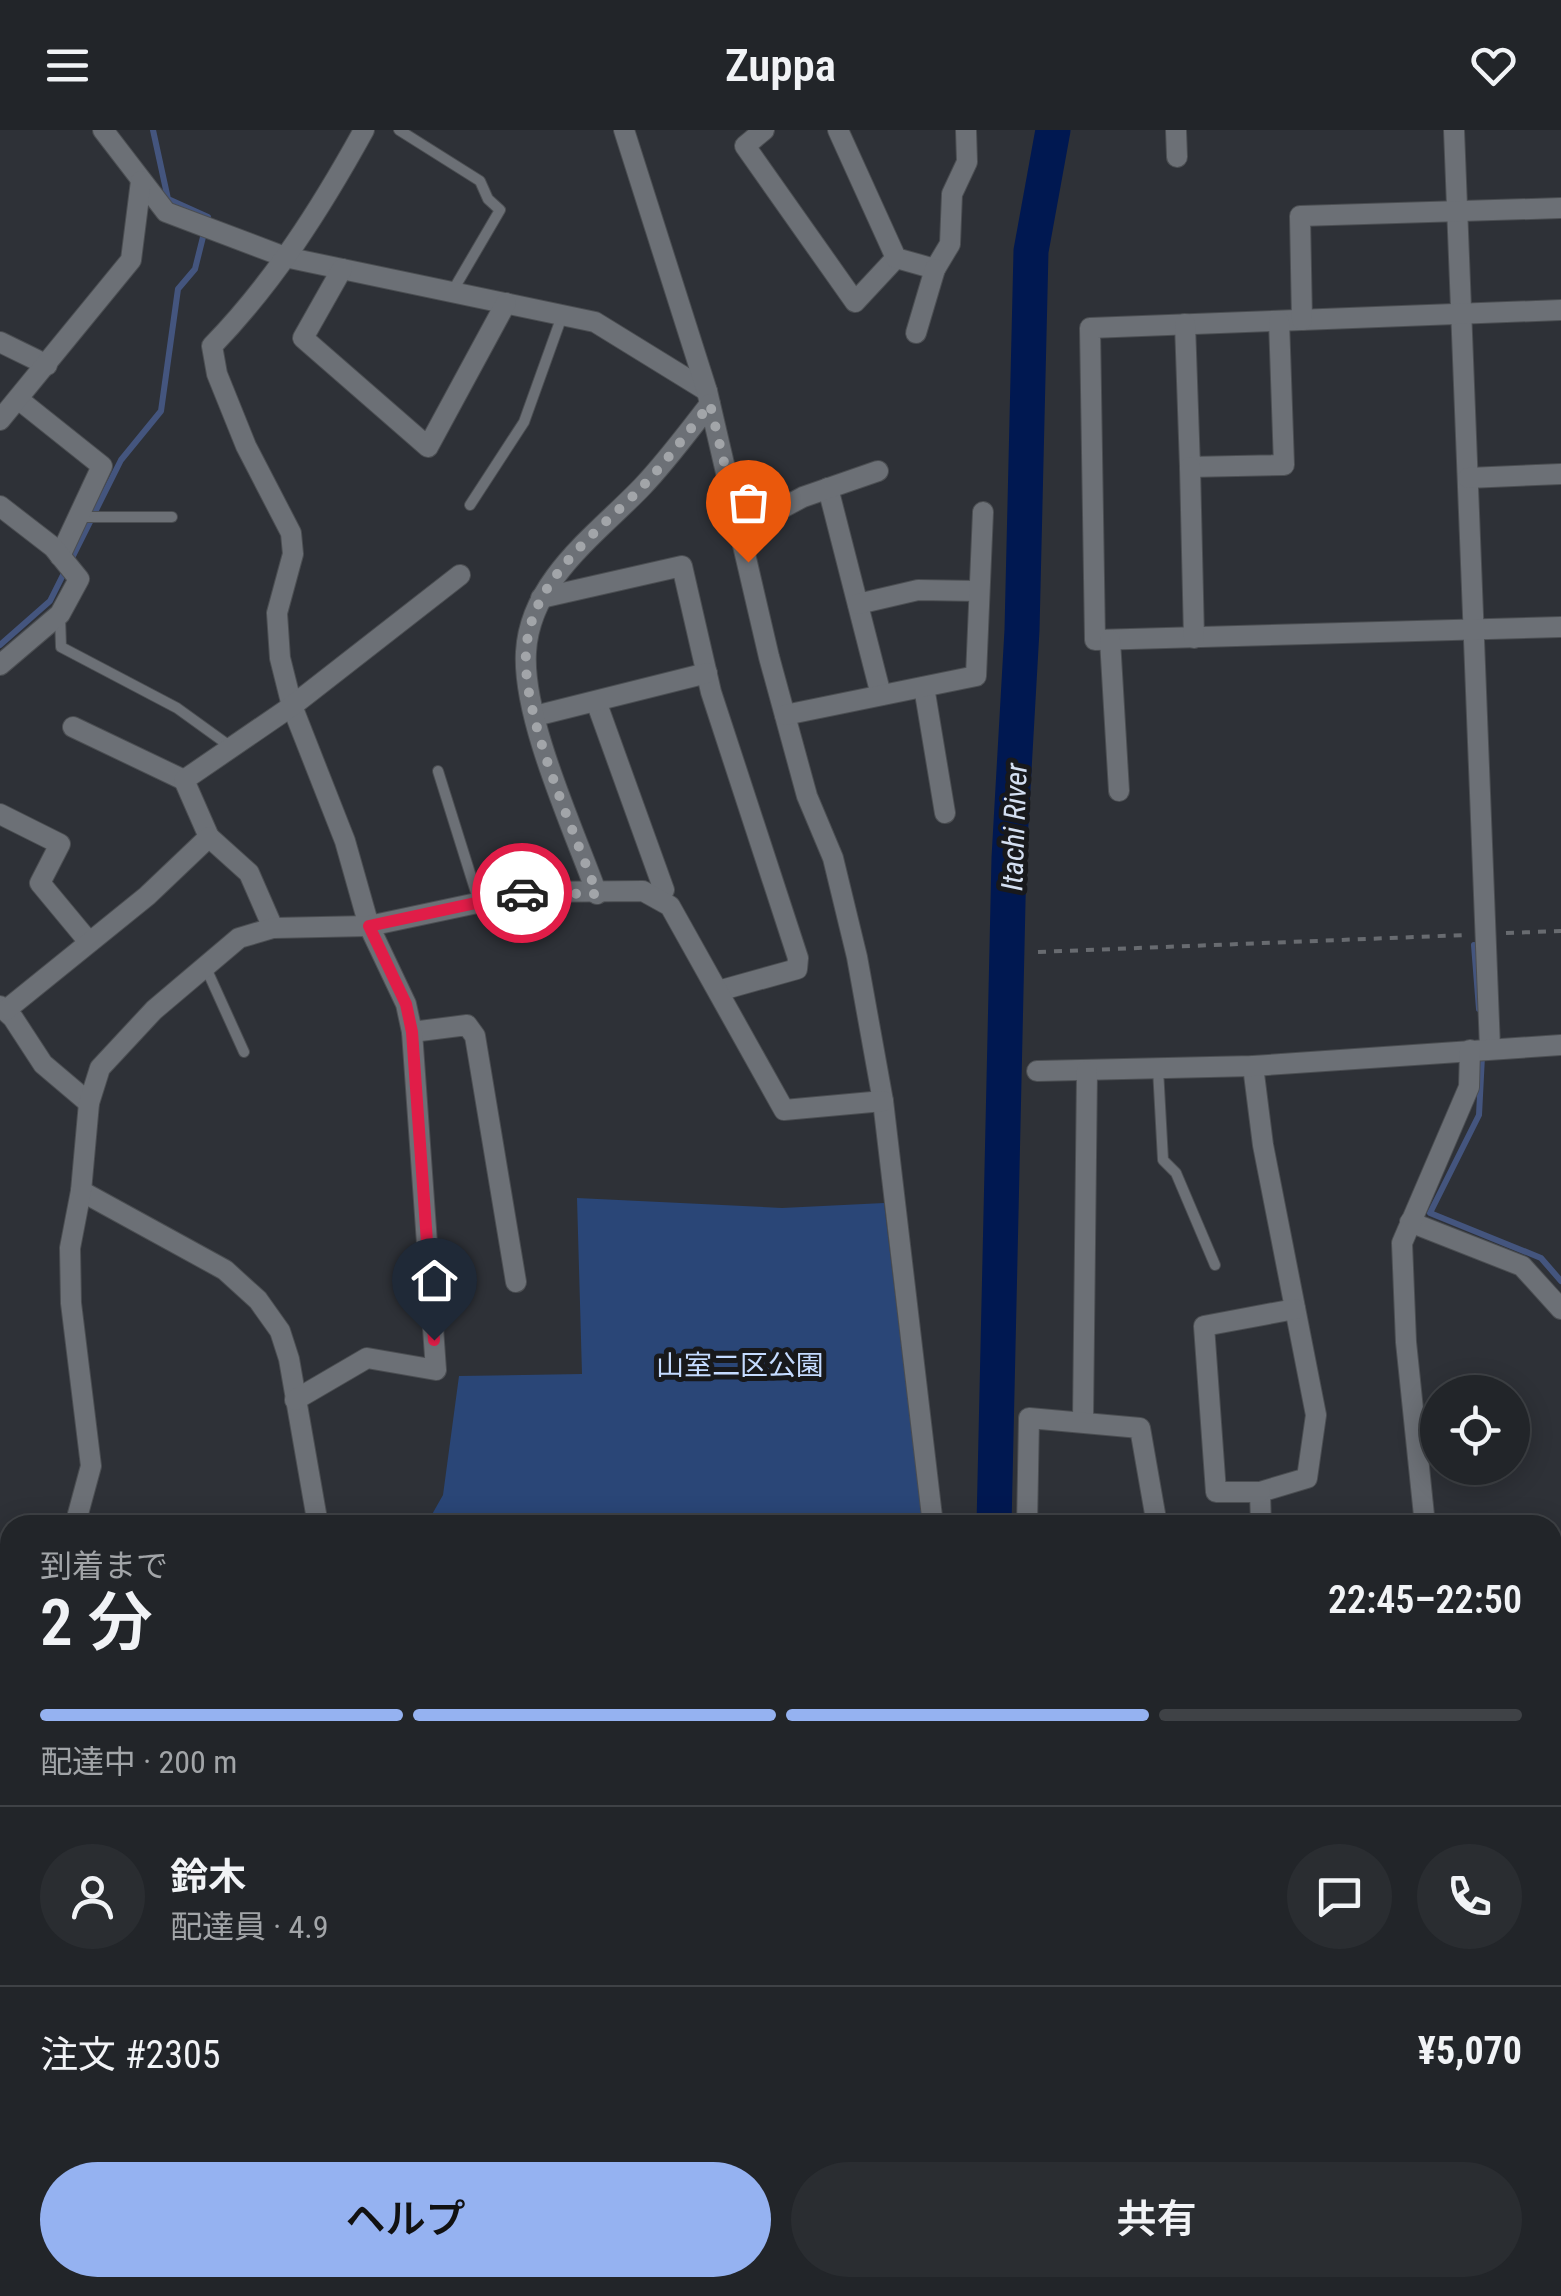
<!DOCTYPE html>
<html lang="ja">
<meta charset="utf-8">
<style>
body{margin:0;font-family:"Roboto Condensed","Noto Sans JP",sans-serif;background:#2a2d31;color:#f1f3f6;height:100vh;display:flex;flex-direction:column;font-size:38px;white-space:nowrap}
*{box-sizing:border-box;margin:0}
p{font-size:32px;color:#a2a5a8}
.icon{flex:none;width:55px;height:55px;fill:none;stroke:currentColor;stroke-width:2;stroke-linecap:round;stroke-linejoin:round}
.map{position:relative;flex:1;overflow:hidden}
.side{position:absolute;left:0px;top:1385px;width:1562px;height:782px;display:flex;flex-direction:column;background:#222529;border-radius:30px 30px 0 0;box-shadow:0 5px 25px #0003,0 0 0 2px #3f4246}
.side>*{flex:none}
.buttons{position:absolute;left:1420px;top:1245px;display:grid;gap:20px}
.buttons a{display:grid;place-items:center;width:110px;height:110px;border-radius:50%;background:#222529;box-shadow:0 5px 25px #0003,0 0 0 2px #3f4246;font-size:50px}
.pin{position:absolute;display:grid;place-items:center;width:85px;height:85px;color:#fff;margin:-102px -42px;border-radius:50% 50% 50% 0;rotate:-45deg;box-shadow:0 0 10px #0007}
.pin .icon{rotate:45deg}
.courier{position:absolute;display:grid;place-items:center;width:100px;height:100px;margin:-50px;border:8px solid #e11d48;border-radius:50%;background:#fff;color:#222;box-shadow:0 2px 12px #0007}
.overview em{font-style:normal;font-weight:600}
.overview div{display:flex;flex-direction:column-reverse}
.overview{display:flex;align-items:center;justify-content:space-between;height:170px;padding:0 40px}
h1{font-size:65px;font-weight:600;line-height:75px}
.bar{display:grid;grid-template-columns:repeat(4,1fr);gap:15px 10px;align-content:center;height:120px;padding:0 40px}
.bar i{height:12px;border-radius:8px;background:#3f4246}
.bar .current{background:#95b2f1}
.bar p{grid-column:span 4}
.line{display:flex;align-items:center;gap:25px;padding:0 40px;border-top:2px solid #3f4246}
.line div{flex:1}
.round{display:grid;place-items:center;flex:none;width:105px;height:105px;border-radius:52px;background:#2a2d31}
.cta{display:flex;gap:20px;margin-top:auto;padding:20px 40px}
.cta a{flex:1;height:115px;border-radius:60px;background:#95b2f1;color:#111;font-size:40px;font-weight:600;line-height:115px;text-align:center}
.cta a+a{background:#2a2d31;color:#f1f3f6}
header{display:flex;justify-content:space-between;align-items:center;height:130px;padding:0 40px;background:#222529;font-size:45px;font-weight:600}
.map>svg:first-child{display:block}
</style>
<header><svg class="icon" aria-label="menu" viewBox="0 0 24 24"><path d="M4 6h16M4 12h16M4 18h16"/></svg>Zuppa<svg class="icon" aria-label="heart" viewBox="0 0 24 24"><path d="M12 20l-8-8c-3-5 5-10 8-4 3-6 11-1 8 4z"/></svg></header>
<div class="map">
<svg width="1561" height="2166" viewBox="0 0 1561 2166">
<rect width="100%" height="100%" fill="#2e3137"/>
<!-- green -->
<polygon fill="#2a4677" points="577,1068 782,1078 884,1073 923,1395 426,1395 443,1365 459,1246 582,1244"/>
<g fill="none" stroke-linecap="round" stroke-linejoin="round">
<!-- stream -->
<g stroke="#44557e" stroke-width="6">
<polyline points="71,430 121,330 161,281 178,159 195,139 208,87 168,69 153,0"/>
<polyline points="0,515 50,471 65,441"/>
<polyline points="1474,815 1479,879"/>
<polyline points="1482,926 1479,985 1430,1083 1541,1128 1561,1151"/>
<polyline points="0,1844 10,1859"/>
<polyline points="485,2158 487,2166"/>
</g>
<!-- river -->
<g stroke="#001851" stroke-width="35">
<polyline points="994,1395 1009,728 1022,500 1031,121 1053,0"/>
<polyline points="1088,2166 1089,2158"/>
</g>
<!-- lane casing -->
<g stroke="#4b4e52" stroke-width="12">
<g id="lane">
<polyline points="399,0 480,51 488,69 500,80 452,162"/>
<polyline points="470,375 524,292 562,186"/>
<polyline points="79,387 172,387"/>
<polyline points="60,486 61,517 177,578 231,617"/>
<polyline points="438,641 479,772"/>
<polyline points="206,838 244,922"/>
<polyline points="1158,939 1163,1030 1176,1043 1215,1135"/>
<polyline points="284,2158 287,2166"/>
<polyline points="390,2158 396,2166"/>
<polyline points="933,2166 942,2158"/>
</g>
</g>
<!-- street casing -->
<g stroke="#4b4e52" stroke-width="22">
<g id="street">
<polyline points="103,0 166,82 285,127 595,192 707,261"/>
<path d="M364,0C321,78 274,152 212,216L217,244L246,316L291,403L293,424L277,483L280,528L292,576L345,711L369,796L406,874L412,902L467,895L475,906L516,1152"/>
<polyline points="624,0 707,261 769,527 807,666 833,728 857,827 883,971 933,1395"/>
<polyline points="764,0 745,16 855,172 896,128"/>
<polyline points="838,0 896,128 935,139 950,114 952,64 967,32 966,0"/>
<polyline points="1176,0 1177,27"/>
<polyline points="1454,0 1490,918"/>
<polyline points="342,139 303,208 428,317 506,173"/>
<polyline points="1561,180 1090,198 1095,510 1561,497"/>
<polyline points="1302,190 1300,86 1561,78"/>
<polyline points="1185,194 1190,337 1284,335 1279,191"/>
<polyline points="916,203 935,139"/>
<polyline points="0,212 47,235"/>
<polyline points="18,269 102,336 60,426"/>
<polyline points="0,290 131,130 141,51"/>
<polyline points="1190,337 1194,508"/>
<polyline points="1468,348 1561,344"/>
<polyline points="828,358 881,565"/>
<polyline points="0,376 53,417 79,449 60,484 0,535"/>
<polyline points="741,400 803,367 878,341"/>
<polyline points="541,468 682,436 711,562 798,828 797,839 718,861"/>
<polyline points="858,474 918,460 979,461"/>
<polyline points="1110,510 1119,661"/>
<polyline points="924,557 945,683"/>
<polyline points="597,574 664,760 659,769"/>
<polyline points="785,585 976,546 983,382"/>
<polyline points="535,586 707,543"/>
<polyline points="73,597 184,650"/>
<polyline points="0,684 60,714 40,753 89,812"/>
<polyline points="209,707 184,650 292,576 460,445"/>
<path d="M597,764C574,700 522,588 526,522C530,450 597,404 642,357C666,332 688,302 710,274"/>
<polyline points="0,876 13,888 43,934 89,973"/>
<polyline points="6,880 147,766 209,707 249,743 273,798"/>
<polyline points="1253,936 1263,1015 1316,1285 1307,1348 1260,1362 1261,1395"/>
<polyline points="1037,941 1253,936 1561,915"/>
<polyline points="81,1061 225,1140 258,1170 280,1201 289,1229 318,1395"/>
<polyline points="1410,1092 1522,1136 1561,1179"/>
<polyline points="295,1270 367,1228 436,1240 412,902"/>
<polyline points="1083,1290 1087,941"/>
<polyline points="1260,1362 1216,1362 1204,1196 1295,1179"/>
<polyline points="75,1395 91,1336 71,1173 70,1118 81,1061 89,973 100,938 154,880 239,808 273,798 369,796 529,762 643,761 670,776 784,980 883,971"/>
<polyline points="1027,1395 1029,1288 1140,1298 1157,1395"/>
<polyline points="1425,1395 1406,1212 1402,1113 1469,957 1470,920"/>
<polyline points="1552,1430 1561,1433"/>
<polyline points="0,1477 10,1486"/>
<polyline points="0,1635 10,1625"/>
<polyline points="1552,1866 1561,1870"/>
<polyline points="0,1970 10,1961"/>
<polyline points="1552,2088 1561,2087"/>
<polyline points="607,2158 615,2166"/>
<polyline points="741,2166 749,2158"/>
<polyline points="1110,2166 1110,2158"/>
<polyline points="1553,2166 1561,2108"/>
</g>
</g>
<!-- secondary casing -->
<g stroke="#4b4e52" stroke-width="30">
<g id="secondary">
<polyline points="1552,1708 1561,1692"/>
<polyline points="1317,2166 1322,2158"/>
</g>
</g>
<!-- path -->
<g stroke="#686b70" stroke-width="4" stroke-dasharray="8 8" stroke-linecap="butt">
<polyline points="1506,803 1561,801"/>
<polyline points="1038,822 1466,805"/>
</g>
<!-- lane -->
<use href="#lane" stroke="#6c7076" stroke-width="10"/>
<!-- street -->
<use href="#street" stroke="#6c7076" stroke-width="20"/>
<!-- secondary -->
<use href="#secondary" stroke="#6d7a90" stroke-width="28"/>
</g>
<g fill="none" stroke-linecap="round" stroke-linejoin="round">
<!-- done -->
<path stroke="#a2a5a9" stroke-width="10" stroke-dasharray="0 18" d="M522,763L597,764C574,700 522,588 526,522C530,450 596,404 642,357C666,332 688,302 710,274L748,432"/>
<!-- route -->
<polyline stroke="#e11d48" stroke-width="12" points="434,1210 412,902 406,874 369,796 522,763"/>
</g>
<g text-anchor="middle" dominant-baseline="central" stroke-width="10" stroke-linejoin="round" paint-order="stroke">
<!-- park labels -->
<g font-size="28" fill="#c5dbff" stroke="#18191c">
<text x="740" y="1235">山室二区公園</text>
</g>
<!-- water labels -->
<g font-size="30" font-style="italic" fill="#d4dff1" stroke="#18191c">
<text transform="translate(1014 697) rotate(-88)">Itachi River</text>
</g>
</g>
</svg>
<div class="buttons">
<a><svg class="icon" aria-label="locate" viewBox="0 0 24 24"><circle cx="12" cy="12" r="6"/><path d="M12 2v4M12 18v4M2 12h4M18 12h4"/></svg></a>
</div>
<div class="pin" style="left:748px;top:432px;background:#ea580c"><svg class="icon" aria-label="bag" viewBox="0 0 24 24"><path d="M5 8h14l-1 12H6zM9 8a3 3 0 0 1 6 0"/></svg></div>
<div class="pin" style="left:434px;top:1210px;background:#1f2937"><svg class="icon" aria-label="home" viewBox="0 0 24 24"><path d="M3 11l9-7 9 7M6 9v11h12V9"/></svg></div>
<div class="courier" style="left:522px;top:763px"><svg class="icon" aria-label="car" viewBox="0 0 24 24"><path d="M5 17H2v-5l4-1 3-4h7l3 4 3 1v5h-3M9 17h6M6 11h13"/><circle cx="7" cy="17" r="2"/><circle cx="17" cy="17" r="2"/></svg></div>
<section class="side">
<div class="overview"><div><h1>2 分</h1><p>到着まで</p></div><em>22:45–22:50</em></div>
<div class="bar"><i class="current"></i><i class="current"></i><i class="current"></i><i></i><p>配達中 · 200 m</p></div>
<div class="line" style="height:180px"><a class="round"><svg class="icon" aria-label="person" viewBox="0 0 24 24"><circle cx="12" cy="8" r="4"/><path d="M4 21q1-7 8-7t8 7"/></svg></a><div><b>鈴木</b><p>配達員 · 4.9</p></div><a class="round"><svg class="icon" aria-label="chat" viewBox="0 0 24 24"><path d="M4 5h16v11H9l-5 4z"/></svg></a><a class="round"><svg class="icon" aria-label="phone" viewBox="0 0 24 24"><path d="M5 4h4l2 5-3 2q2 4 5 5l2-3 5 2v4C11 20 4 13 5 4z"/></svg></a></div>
<div class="line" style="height:130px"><div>注文 #2305</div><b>¥5,070</b></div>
<div class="cta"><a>ヘルプ</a><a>共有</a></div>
</section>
</div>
